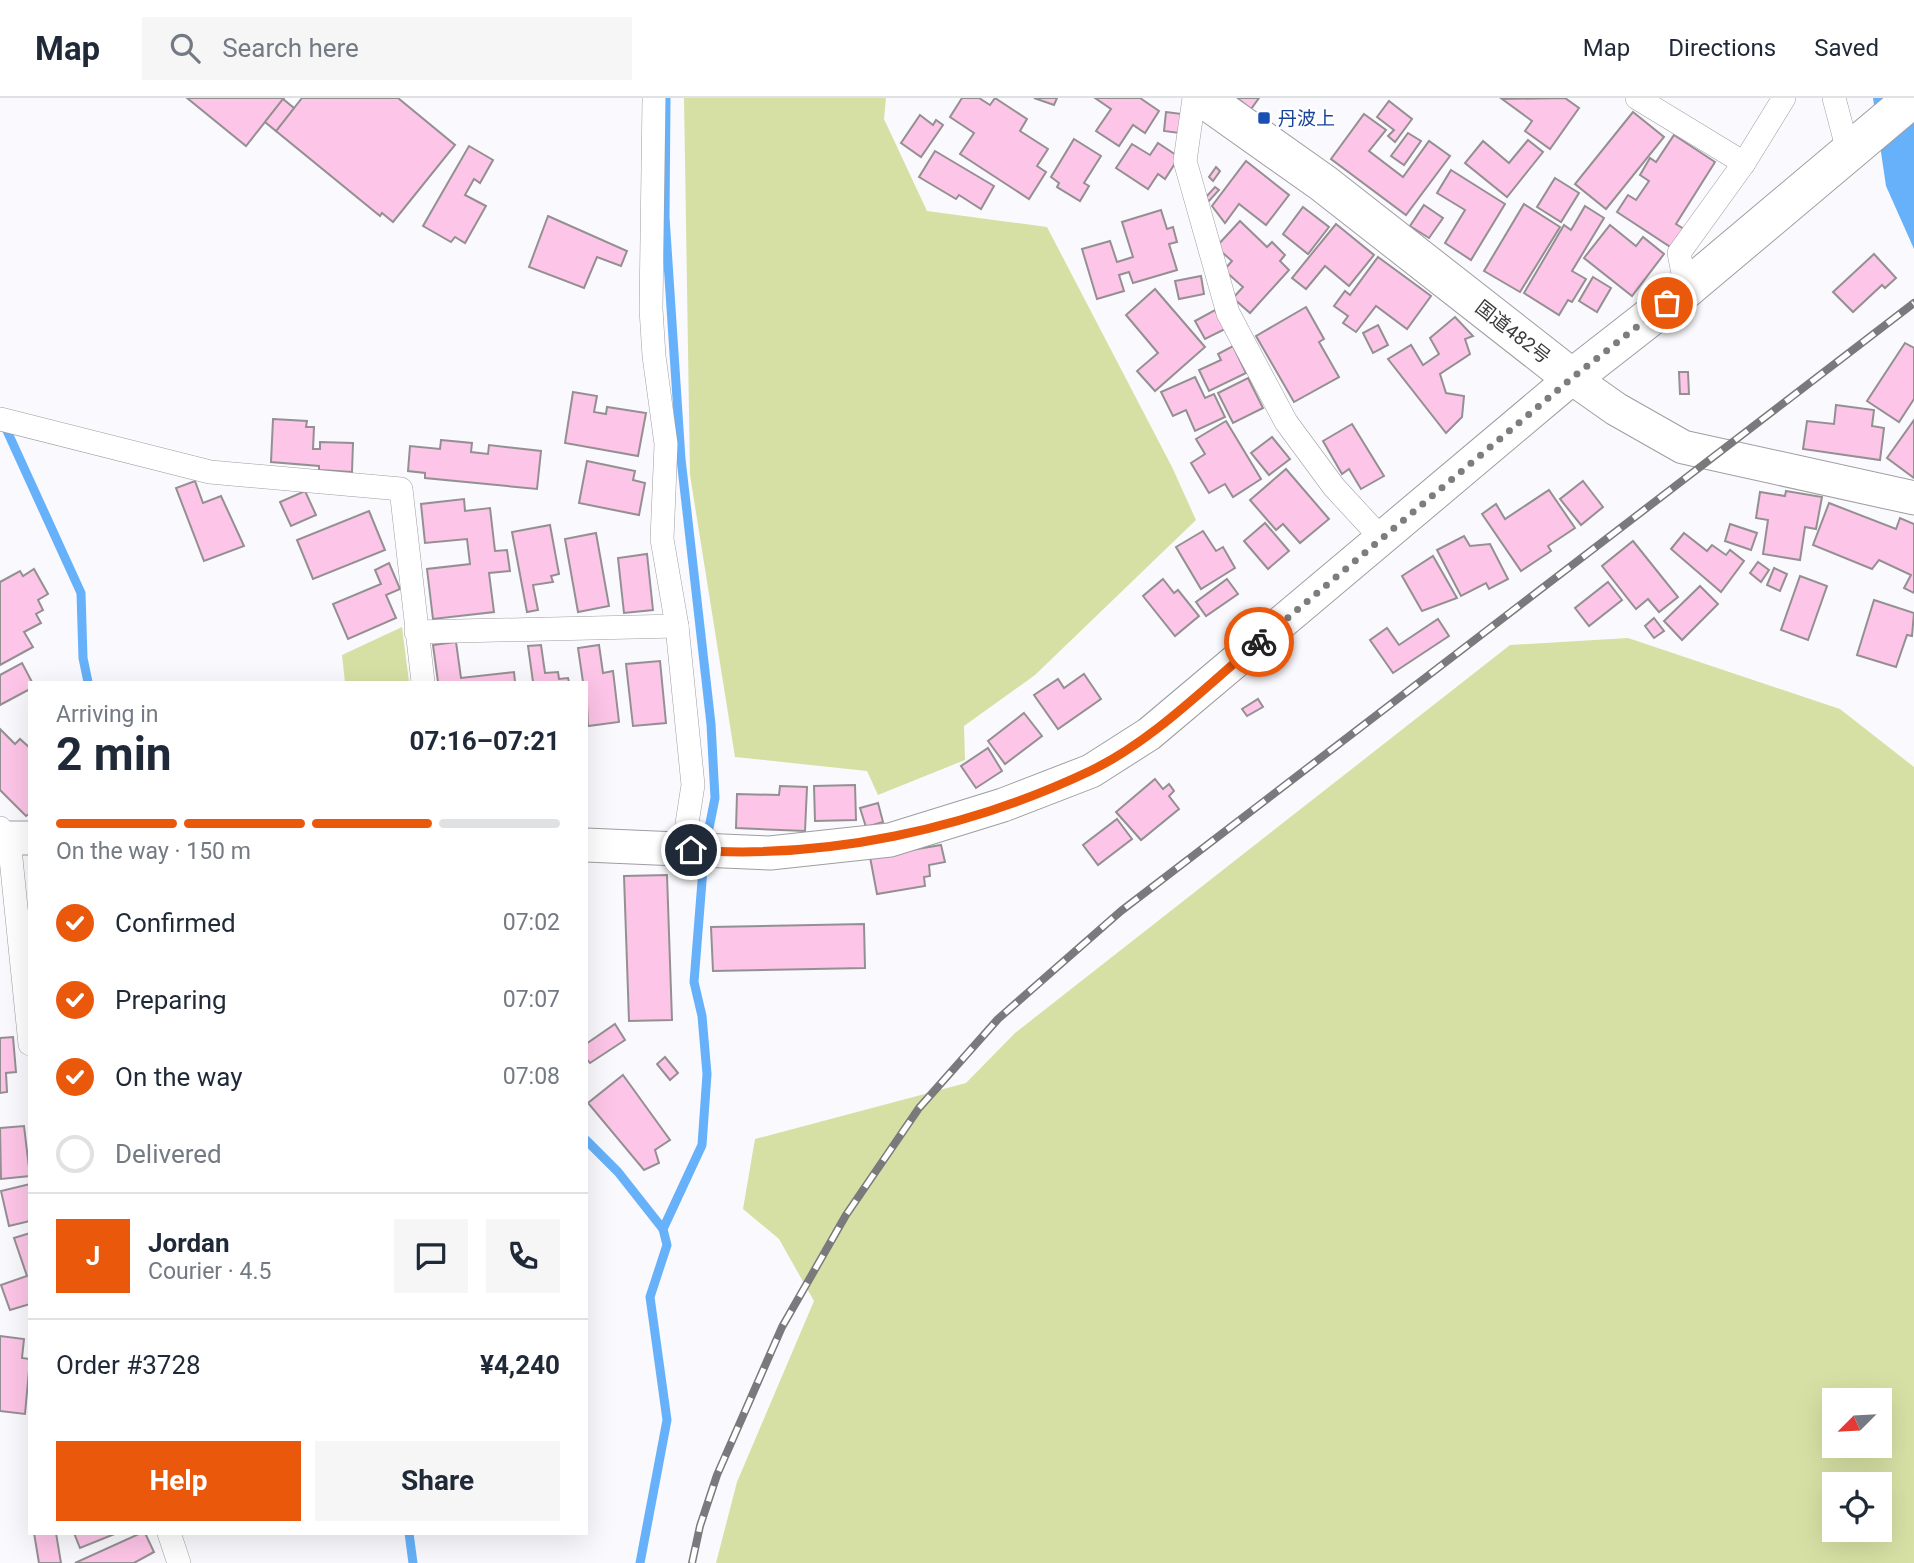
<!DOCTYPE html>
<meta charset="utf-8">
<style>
body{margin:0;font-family:Roboto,"Noto Sans JP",sans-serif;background:#f6f6f7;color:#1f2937;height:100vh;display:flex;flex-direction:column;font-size:26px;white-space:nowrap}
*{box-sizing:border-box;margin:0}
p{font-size:23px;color:#747a83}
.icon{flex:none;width:38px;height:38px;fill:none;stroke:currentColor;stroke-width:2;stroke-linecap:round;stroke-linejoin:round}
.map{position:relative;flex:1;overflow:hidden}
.panel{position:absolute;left:28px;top:583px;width:560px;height:854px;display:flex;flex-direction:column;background:#fff;border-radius:0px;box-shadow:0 7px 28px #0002}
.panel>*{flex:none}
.needle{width:46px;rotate:246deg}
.buttons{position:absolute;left:1822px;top:1290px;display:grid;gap:14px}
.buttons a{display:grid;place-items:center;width:70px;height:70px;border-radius:0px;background:#fff;box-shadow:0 7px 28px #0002;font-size:35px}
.pin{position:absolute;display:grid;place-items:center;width:60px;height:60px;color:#fff;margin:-30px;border:4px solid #fff;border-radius:50%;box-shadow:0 2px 7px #0007}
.courier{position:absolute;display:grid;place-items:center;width:70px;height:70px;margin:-35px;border:5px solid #ea580c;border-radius:50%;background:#fff;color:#222;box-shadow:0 2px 9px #0007}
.headline em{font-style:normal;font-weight:700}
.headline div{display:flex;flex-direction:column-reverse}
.headline{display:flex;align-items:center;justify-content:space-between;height:119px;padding:0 28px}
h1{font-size:46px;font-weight:700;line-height:52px}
.bar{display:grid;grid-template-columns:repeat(4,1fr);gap:10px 7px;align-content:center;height:84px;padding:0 28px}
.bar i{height:9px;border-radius:5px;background:#e0e1e3}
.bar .on{background:#ea580c}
.bar p{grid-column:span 4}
.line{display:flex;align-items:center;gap:18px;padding:0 28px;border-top:2px solid #e0e1e3}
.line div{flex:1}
.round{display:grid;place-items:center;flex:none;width:74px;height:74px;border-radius:0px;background:#f6f6f7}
ol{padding:0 28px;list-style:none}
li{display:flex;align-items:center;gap:21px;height:77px}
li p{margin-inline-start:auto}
li .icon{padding:7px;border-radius:50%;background:#ea580c;color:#fff;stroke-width:4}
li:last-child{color:#747a83}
li i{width:38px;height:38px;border:4px solid #e0e1e3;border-radius:50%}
.primary-button{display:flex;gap:14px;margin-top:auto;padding:14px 28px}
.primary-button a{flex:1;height:80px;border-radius:0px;background:#ea580c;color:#fff;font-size:28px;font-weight:700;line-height:80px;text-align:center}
.primary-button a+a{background:#f6f6f7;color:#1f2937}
header{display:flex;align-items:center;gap:42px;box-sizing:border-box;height:98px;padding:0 35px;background:#fff;border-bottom:2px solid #e0e1e3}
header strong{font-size:33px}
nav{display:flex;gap:38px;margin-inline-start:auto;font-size:24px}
.search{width:490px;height:63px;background:#f6f6f7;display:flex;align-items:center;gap:18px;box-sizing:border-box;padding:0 24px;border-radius:0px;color:#747a83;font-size:26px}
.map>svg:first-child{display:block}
</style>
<header>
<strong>Map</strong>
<div class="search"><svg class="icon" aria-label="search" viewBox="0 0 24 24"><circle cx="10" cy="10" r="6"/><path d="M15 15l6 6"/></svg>Search here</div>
<nav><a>Map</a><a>Directions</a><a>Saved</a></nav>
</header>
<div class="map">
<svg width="1914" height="1465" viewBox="0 0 1914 1465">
<rect width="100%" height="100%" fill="#faf9fd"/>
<!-- green -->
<g fill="#d7e0a4" fill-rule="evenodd">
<polygon points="684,0 886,0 884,21 927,113 1047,129 1172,369 1196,422 1035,577 964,628 965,662 878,697 867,673 735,659 690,377"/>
<polygon points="402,529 409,584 345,584 342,557"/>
<path d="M1628,540L1840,611L1914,669V1465H716L737,1384L814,1203L779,1141L743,1111L755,1041L966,985L1015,935L1510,547ZM1880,1302V1348H1834V1302ZM1880,1386V1432H1834V1386Z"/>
</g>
<!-- water -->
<polygon fill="#66b1f9" points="1873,0 1914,0 1914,151 1886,88"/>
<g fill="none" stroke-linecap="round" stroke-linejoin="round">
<!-- stream -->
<g stroke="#66b1f9" stroke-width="9">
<polyline points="666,0 665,119 681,361 711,626 715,700 706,745"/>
<polyline points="3,324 81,495 83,560 88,584"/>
<polyline points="586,1042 618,1074 663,1131 667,1147 650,1199 667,1322 640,1465"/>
<polyline points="663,1131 702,1047 707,976 702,918 694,884 704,758"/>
<polyline points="409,1435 413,1465"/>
</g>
</g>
<!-- building -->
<g fill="#fdc5e7" stroke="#949092" stroke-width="2">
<polygon points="187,0 284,0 246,48"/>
<polygon points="302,0 398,0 455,47 393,124 382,115 380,118 276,33"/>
<polygon points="962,0 979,0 990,7 995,0 1027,21 1020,33 1048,51 1037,68 1046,74 1029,101 960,56 974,35 950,19"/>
<polygon points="1034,0 1057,0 1054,7"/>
<polygon points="1095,0 1140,0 1159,13 1145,35 1133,27 1119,48 1096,33 1111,11"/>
<polygon points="1237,0 1259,0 1251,11"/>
<polygon points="1565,0 1579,10 1550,51 1525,33 1532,23 1502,1"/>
<polygon points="283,1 294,10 276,33 265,24"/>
<polygon points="1389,3 1412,21 1395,44 1388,38 1394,32 1377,19"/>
<polygon points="1166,14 1182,16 1179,35 1164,33"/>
<polygon points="1633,14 1664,39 1606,111 1575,86"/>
<polygon points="1364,16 1386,32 1369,53 1403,79 1429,43 1450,58 1406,117 1331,61"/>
<polygon points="920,17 933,27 936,22 943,27 921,59 901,45"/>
<polygon points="1408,35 1421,43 1404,67 1391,58"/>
<polygon points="1674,37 1715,64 1676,126 1684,131 1672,150 1617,114 1628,97 1636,102 1649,83 1640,77 1650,60 1656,64"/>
<polygon points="1074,41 1101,58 1084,85 1089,88 1080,103 1057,89 1059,85 1051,79"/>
<polygon points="1528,42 1543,54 1507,99 1465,65 1483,43 1509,65"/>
<polygon points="1158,45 1179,59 1165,81 1158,76 1148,91 1116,70 1132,46 1150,57"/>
<polygon points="469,48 493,62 480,85 474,81 465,97 486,108 465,145 455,139 451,144 423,128"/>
<polygon points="935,53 994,88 981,111 959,97 956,101 919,79"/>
<polygon points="1246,63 1289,97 1266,127 1239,106 1225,125 1212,108"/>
<polygon points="1216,69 1220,73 1213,83 1209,79"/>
<polygon points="1451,72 1505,106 1471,162 1445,145 1465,112 1437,95"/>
<polygon points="1555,80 1579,95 1561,124 1537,109"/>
<polygon points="1215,89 1219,92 1209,103 1205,100"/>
<polygon points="1524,106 1560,129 1520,194 1484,173"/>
<polygon points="1424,107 1443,120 1429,140 1410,128"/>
<polygon points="1585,108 1604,120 1572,173 1586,181 1572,204 1568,202 1559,217 1524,195 1564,127 1571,132"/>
<polygon points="1303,109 1329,129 1308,156 1283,136"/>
<polygon points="1161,112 1167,131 1173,129 1177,144 1169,146 1177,172 1133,185 1129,174 1119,177 1124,193 1097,201 1082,151 1110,143 1117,164 1133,159 1122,124"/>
<polygon points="548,118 627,153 621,168 597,159 584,190 529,169"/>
<polygon points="1240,123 1267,149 1272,144 1285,157 1280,163 1289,172 1250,215 1233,200 1243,189 1224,172 1232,163 1216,149"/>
<polygon points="1336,126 1374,157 1349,188 1325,168 1306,191 1292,180"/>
<polygon points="1610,127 1636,148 1643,139 1664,156 1632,198 1584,160"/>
<polygon points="1874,156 1896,180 1885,190 1882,187 1853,214 1833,194"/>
<polygon points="1378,159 1431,198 1407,231 1376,208 1356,234 1343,225 1348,218 1334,208 1345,193 1350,197"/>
<polygon points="1201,178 1204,196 1179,201 1175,183"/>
<polygon points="1593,179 1611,190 1597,214 1579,203"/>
<polygon points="1155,191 1205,249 1155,293 1137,273 1158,255 1126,217"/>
<polygon points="1306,209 1324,241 1319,244 1339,279 1294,304 1256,238"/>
<polygon points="1215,212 1225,231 1205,241 1195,223"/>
<polygon points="1455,219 1473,238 1465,241 1470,256 1440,276 1446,295 1464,298 1462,319 1446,335 1388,261 1411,247 1423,267 1439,256 1430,240"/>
<polygon points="1378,227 1388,247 1373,255 1363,235"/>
<polygon points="1905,245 1914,250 1914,301 1899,324 1867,303"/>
<polygon points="1233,248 1246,275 1209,293 1199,272 1221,262 1218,256"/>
<polygon points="1679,274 1688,274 1689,296 1680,296"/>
<polygon points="1195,279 1205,300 1214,296 1225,319 1195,333 1186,312 1173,318 1161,294"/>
<polygon points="1248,280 1263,310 1233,325 1218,295"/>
<polygon points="573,294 597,298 594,314 606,316 607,309 646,315 638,358 565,345"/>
<polygon points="1836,307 1874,312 1872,328 1884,330 1880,362 1803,351 1807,323 1834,326"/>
<polygon points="273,321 307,323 306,329 314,329 313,351 320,351 320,344 353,345 352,374 319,372 319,368 271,364"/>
<polygon points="1914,322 1914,380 1887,360"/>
<polygon points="1226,323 1261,381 1233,399 1225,386 1209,395 1191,365 1205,356 1196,341"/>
<polygon points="1352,326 1384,378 1361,391 1349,371 1342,376 1323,343"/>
<polygon points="1272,339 1290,361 1269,377 1251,355"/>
<polygon points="441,342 472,345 471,354 488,356 489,347 541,353 537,391 425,380 425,375 408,373 410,348 440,351"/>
<polygon points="587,363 635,373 633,382 645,385 639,417 579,405"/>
<polygon points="1286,371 1329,421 1300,445 1283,426 1276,432 1250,402"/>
<polygon points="195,383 203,405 221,398 244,448 204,463 176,390"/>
<polygon points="1583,383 1603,409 1581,427 1560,401"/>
<polygon points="1549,392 1575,430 1548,448 1551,453 1521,473 1482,416 1496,406 1505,421"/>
<polygon points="305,393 316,417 291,428 280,404"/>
<polygon points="1786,393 1822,399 1816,431 1805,429 1800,462 1763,456 1768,422 1756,420 1760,394 1785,398"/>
<polygon points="464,401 465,413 490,410 495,453 507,452 510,473 489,475 494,514 433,521 427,471 470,466 467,441 425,445 421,406"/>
<polygon points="1829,405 1896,431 1900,420 1914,426 1914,495 1904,490 1911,477 1879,462 1872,471 1813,447"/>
<polygon points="369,413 385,452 313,481 297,442"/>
<polygon points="1265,425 1289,453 1268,471 1244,443"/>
<polygon points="1730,426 1757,435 1751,452 1725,443"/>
<polygon points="550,427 559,476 551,478 553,484 533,487 538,512 527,514 512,434"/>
<polygon points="1203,433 1216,453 1223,449 1235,470 1201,491 1176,449"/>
<polygon points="596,435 609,508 578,514 565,441"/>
<polygon points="1684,435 1707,453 1712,447 1726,457 1730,452 1744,463 1721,494 1671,451"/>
<polygon points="1464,438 1470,448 1490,446 1508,481 1489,491 1486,485 1461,498 1437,452"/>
<polygon points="1633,443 1678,499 1659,514 1648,501 1636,511 1602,468"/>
<polygon points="647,456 653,512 624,515 618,460"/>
<polygon points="1433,458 1457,500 1422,513 1402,478"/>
<polygon points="1758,464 1769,472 1761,484 1750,475"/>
<polygon points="389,465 400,491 386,497 396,520 348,541 333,506 381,486 375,472"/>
<polygon points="1774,470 1787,476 1780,493 1767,487"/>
<polygon points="34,471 48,496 38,502 43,512 36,516 41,525 24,534 33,549 0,567 0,484 20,473 23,478"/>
<polygon points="1800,478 1827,488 1808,542 1781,532"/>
<polygon points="1163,481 1174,495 1178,492 1199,518 1175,538 1143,498"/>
<polygon points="1227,481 1238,496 1206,518 1196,504"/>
<polygon points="1608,484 1622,502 1589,528 1575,510"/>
<polygon points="1700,488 1718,506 1682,542 1664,523"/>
<polygon points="1874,502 1914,515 1912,538 1907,537 1896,569 1857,557"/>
<polygon points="1654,520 1664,533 1654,540 1645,528"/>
<polygon points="1438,521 1449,538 1393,575 1370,542 1387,530 1399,547"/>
<polygon points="456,544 461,580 514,574 515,584 438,584 433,547"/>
<polygon points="541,547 545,575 558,574 559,581 568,580 569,584 533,584 528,548"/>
<polygon points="599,547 603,575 613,573 619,624 588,628 586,584 583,584 578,550"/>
<polygon points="660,563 666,625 633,628 626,566"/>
<polygon points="22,565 32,584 30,591 0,607 0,577"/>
<polygon points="1084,576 1101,601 1058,631 1034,597 1058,581 1064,590"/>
<polygon points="1258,601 1263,609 1247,618 1242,611"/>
<polygon points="1024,615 1042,638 1005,666 988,643"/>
<polygon points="0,631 15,646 20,641 30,650 30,715 26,718 0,692"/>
<polygon points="988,650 1002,673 976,690 961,668"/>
<polygon points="1155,681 1163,691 1169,686 1174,693 1169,698 1179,711 1141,742 1116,714"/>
<polygon points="855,687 856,722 815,723 814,688"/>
<polygon points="780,688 807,689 805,733 736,730 737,696 779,697"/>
<polygon points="878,705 883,724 866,729 860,710"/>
<polygon points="1117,721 1132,741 1098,767 1083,747"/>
<polygon points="941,747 945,764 929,767 930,778 924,779 925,788 877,796 870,759"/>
<polygon points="667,777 672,922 629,923 624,778"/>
<polygon points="864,826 865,870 713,873 711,829"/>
<polygon points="615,926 625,942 590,965 586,960 586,946"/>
<polygon points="13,939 16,974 6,975 7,994 0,995 0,940"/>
<polygon points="665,959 678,975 670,982 657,966"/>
<polygon points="623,977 670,1042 655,1052 659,1065 644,1072 588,1005"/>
<polygon points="24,1028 30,1078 1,1081 0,1030"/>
<polygon points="30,1086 30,1123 9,1128 1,1093"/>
<polygon points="30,1135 30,1206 10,1212 1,1187 27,1178 14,1140"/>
<polygon points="0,1238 24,1241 22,1260 30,1261 25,1316 0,1313"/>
<polygon points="34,1435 56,1435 61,1465 39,1465"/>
<polygon points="74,1435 117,1435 80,1450"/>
<polygon points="141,1435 145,1435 154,1454 134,1465 75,1465"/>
</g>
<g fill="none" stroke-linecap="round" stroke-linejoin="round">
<!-- street casing -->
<g stroke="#9e9da0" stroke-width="24">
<g id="street">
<polyline points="654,0 651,211 654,258 666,346 662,441 677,528 693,687 683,751"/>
<polyline points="1194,0 1185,63 1228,215 1286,324 1334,389 1382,441"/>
<polyline points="1637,0 1744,65"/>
<polyline points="1834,0 1848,53"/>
<polyline points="1686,191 1679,155 1744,65 1784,0"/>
<polyline points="0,321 210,374 401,391 423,584"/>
<polyline points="416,534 677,528"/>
<polyline points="0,730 9,741 30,946"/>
<polyline points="169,1435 179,1465"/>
</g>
</g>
<!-- secondary casing -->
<g stroke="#9e9da0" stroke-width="35">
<g id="secondary">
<polyline points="0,740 30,740"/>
<polyline points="586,747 770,755 890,742 1003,707 1091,673 1149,636 1572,280 1616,311 1683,349 1914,400"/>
</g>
</g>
<!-- highway casing -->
<g stroke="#9e9da0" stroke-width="40">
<polyline id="highway" points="1203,0 1323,85 1572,280 1686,191 1913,0"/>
</g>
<!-- street -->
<use href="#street" stroke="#fff" stroke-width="23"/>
<!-- secondary -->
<use href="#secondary" stroke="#fff" stroke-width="33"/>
<!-- highway -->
<use href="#highway" stroke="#fff" stroke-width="38"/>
<!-- rail casing -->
<g stroke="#7a797c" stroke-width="8">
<polyline id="rail" points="692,1465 700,1428 717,1377 782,1229 846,1117 919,1010 998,921 1121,813 1914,205"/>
</g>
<!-- rail -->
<use href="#rail" stroke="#fff" stroke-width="5" stroke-dasharray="16" stroke-linecap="butt"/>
</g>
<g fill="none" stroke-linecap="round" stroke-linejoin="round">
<!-- done -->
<polyline stroke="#7d7c7f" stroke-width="7" stroke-dasharray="0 12.6" points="1259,544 1572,280 1667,205"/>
<!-- route -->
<path stroke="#ea580c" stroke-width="9" d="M691,752C825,762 968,731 1090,673C1153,643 1206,588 1259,544"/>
</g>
<!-- markers -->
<rect fill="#1a4fb4" stroke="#fff" stroke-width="2.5" x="1257" y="13" width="14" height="14" rx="3.5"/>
<g text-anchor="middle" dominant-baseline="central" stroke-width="5" stroke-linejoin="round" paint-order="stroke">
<!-- transit labels -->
<g font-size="19" fill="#164399" stroke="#fff" text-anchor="start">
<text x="1278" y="20">丹波上</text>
</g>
<!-- street labels -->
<g font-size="19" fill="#3a393b" stroke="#fff">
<text transform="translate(1513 234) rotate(38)">国道482号</text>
</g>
</g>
</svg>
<div class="buttons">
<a><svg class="needle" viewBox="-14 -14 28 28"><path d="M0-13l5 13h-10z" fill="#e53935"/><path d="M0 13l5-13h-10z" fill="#747a83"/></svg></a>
<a><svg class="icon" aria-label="locate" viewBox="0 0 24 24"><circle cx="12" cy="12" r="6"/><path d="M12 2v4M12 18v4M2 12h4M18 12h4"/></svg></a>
</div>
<div class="pin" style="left:1667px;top:205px;background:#ea580c"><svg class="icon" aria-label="bag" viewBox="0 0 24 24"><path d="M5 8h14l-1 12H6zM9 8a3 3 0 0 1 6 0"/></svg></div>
<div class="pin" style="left:691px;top:752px;background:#1f2937"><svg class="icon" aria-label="home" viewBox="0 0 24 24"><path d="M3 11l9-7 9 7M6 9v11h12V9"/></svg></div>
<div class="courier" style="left:1259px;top:544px"><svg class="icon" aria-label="bike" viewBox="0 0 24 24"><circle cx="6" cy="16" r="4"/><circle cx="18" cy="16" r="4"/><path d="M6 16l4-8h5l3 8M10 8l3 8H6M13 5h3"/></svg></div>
<section class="panel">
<div class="headline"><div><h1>2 min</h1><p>Arriving in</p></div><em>07:16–07:21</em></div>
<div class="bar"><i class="on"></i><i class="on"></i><i class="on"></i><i></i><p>On the way · 150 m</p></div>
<ol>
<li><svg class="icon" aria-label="check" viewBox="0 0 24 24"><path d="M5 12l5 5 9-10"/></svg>Confirmed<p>07:02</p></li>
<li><svg class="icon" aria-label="check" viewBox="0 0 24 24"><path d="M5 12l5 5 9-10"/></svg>Preparing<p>07:07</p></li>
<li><svg class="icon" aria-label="check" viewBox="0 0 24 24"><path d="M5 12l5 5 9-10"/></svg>On the way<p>07:08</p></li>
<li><i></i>Delivered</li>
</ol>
<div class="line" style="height:126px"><b class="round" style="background:#ea580c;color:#fff">J</b><div><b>Jordan</b><p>Courier · 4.5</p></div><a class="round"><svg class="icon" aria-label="chat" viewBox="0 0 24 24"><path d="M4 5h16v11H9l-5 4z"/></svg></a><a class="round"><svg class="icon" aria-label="phone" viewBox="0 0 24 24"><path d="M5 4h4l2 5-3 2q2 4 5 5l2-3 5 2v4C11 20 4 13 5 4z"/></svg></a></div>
<div class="line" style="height:91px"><div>Order #3728</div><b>¥4,240</b></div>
<div class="primary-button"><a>Help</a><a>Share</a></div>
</section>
</div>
